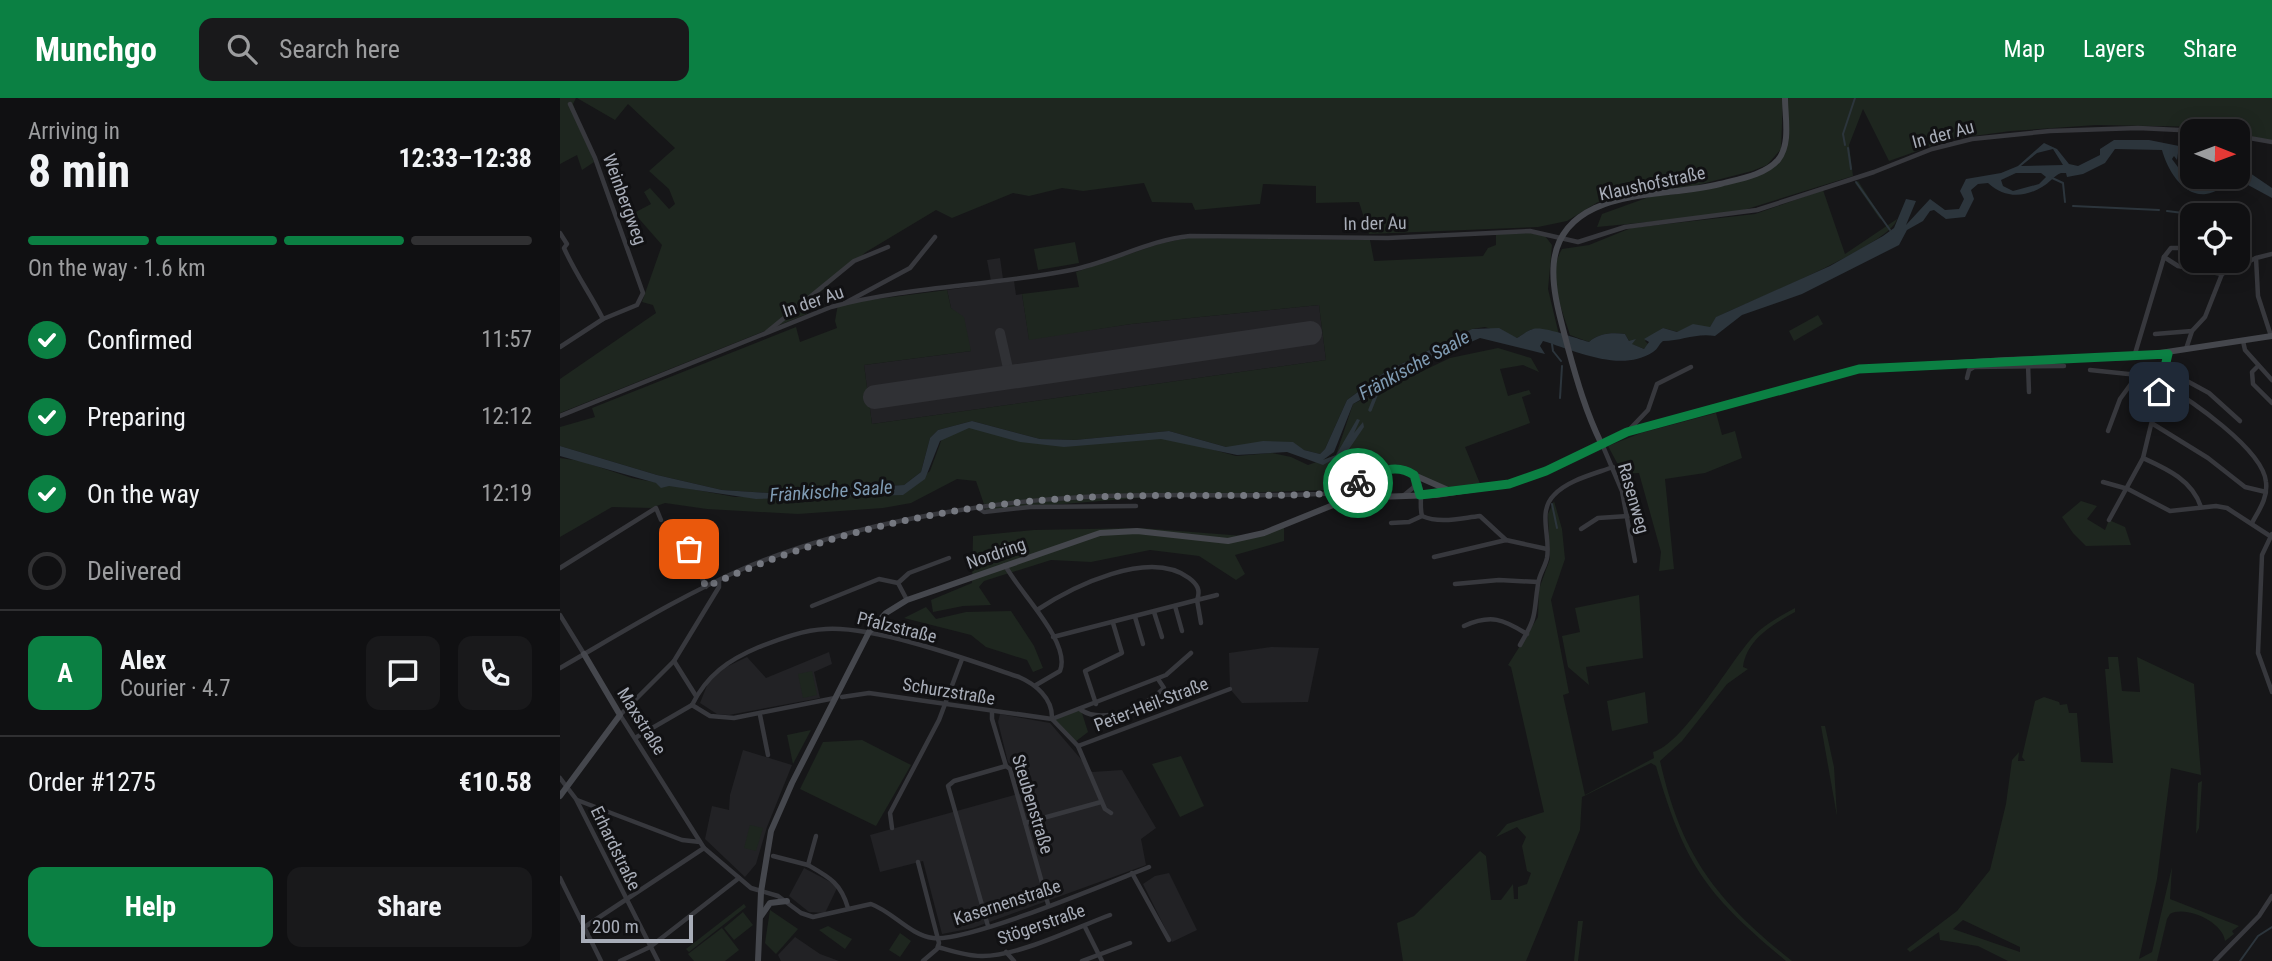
<!DOCTYPE html>
<meta charset="utf-8">
<style>
body{margin:0;font-family:"Roboto Condensed",sans-serif;background:#19191b;color:#f1f3f6;height:100vh;display:flex;flex-direction:column;font-size:26px;white-space:nowrap}
*{box-sizing:border-box;margin:0}
p{font-size:23px;color:#9c9d9f}
.icon{flex:none;width:38px;height:38px;fill:none;stroke:currentColor;stroke-width:2;stroke-linecap:round;stroke-linejoin:round}
.map{position:relative;flex:1;overflow:hidden}
.side{display:flex;flex-direction:column;background:#101012;width:560px}
.side>*{flex:none}
.needle{width:46px;rotate:91deg}
.buttons{position:absolute;left:1620px;top:21px;display:grid;gap:14px}
.buttons a{display:grid;place-items:center;width:70px;height:70px;border-radius:14px;background:#101012;box-shadow:0 4px 18px #0003,0 0 0 2px #303032;font-size:35px}
.scale{position:absolute;left:21px;bottom:18px;width:112px;box-sizing:border-box;padding-left:7px;border:4px solid #a8adb8;border-top:0;font-size:19px;line-height:24px;white-space:nowrap;color:#a8adb8;-webkit-text-stroke:5px #111113;paint-order:stroke}
.pin{position:absolute;display:grid;place-items:center;width:60px;height:60px;color:#fff;margin:-30px;border-radius:14px;box-shadow:0 4px 10px #0006}
.courier{position:absolute;display:grid;place-items:center;width:70px;height:70px;margin:-35px;border:5px solid #0b8043;border-radius:50%;background:#fff;color:#222;box-shadow:0 2px 9px #0007}
.head em{font-style:normal;font-weight:700}
.head div{display:flex;flex-direction:column-reverse}
.head{display:flex;align-items:center;justify-content:space-between;height:119px;padding:0 28px}
h1{font-size:46px;font-weight:700;line-height:52px}
.bar{display:grid;grid-template-columns:repeat(4,1fr);gap:10px 7px;align-content:center;height:84px;padding:0 28px}
.bar i{height:9px;border-radius:5px;background:#303032}
.bar .selected{background:#0b8043}
.bar p{grid-column:span 4}
.line{display:flex;align-items:center;gap:18px;padding:0 28px;border-top:2px solid #303032}
.line div{flex:1}
.round{display:grid;place-items:center;flex:none;width:74px;height:74px;border-radius:14px;background:#19191b}
ol{padding:0 28px;list-style:none}
li{display:flex;align-items:center;gap:21px;height:77px}
li p{margin-inline-start:auto}
li .icon{padding:7px;border-radius:50%;background:#0b8043;color:#fff;stroke-width:4}
li:last-child{color:#9c9d9f}
li i{width:38px;height:38px;border:4px solid #303032;border-radius:50%}
.action{display:flex;gap:14px;margin-top:auto;padding:14px 28px}
.action a{flex:1;height:80px;border-radius:14px;background:#0b8043;color:#fff;font-size:28px;font-weight:700;line-height:80px;text-align:center}
.action a+a{background:#19191b;color:#f1f3f6}
header{display:flex;align-items:center;gap:42px;box-sizing:border-box;height:98px;padding:0 35px;background:#0b8043;color:#fff}
header strong{font-size:33px}
nav{display:flex;gap:38px;margin-inline-start:auto;font-size:24px}
.search{width:490px;height:63px;background:#19191b;display:flex;align-items:center;gap:18px;box-sizing:border-box;padding:0 24px;border-radius:14px;color:#9c9d9f;font-size:26px}
main{display:flex;flex:1;min-height:0}
.map>svg:first-child{display:block}
</style>
<header>
<strong>Munchgo</strong>
<div class="search"><svg class="icon" aria-label="search" viewBox="0 0 24 24"><circle cx="10" cy="10" r="6"/><path d="M15 15l6 6"/></svg>Search here</div>
<nav><a>Map</a><a>Layers</a><a>Share</a></nav>
</header>
<main>
<section class="side">
<div class="head"><div><h1>8 min</h1><p>Arriving in</p></div><em>12:33–12:38</em></div>
<div class="bar"><i class="selected"></i><i class="selected"></i><i class="selected"></i><i></i><p>On the way · 1.6 km</p></div>
<ol>
<li><svg class="icon" aria-label="check" viewBox="0 0 24 24"><path d="M5 12l5 5 9-10"/></svg>Confirmed<p>11:57</p></li>
<li><svg class="icon" aria-label="check" viewBox="0 0 24 24"><path d="M5 12l5 5 9-10"/></svg>Preparing<p>12:12</p></li>
<li><svg class="icon" aria-label="check" viewBox="0 0 24 24"><path d="M5 12l5 5 9-10"/></svg>On the way<p>12:19</p></li>
<li><i></i>Delivered</li>
</ol>
<div class="line" style="height:126px"><b class="round" style="background:#0b8043;color:#fff">A</b><div><b>Alex</b><p>Courier · 4.7</p></div><a class="round"><svg class="icon" aria-label="chat" viewBox="0 0 24 24"><path d="M4 5h16v11H9l-5 4z"/></svg></a><a class="round"><svg class="icon" aria-label="phone" viewBox="0 0 24 24"><path d="M5 4h4l2 5-3 2q2 4 5 5l2-3 5 2v4C11 20 4 13 5 4z"/></svg></a></div>
<div class="line" style="height:91px"><div>Order #1275</div><b>€10.58</b></div>
<div class="action"><a>Help</a><a>Share</a></div>
</section>
<div class="map">
<svg width="1712" height="863" viewBox="0 0 1712 863">
<rect width="100%" height="100%" fill="#161618"/>
<!-- built -->
<g fill="#222225">
<polygon points="440,160 443,181 431,183 427,162"/>
<polygon points="454,183 456,197 462,196 469,241 571,226 759,207 766,262 312,326 304,267 411,253 391,210 387,192"/>
<polygon points="711,549 759,550 748,604 682,605 670,591 669,555"/>
<polygon points="269,554 272,566 254,574 260,600 169,617 157,616 140,605 148,585 162,571 187,559 206,580"/>
<polygon points="440,616 490,625 532,674 562,672 596,730 581,741 586,767 413,830 382,836 363,763 320,774 310,737 462,695 454,669 448,664 438,624"/>
<polygon points="183,652 232,667 207,729 196,766 185,779 145,741 152,708 169,712 170,697"/>
<polygon points="244,770 278,788 265,815 249,814 229,798"/>
<polygon points="609,775 637,832 612,844 583,786 595,778"/>
<polygon points="235,839 260,856 279,863 221,863 218,857"/>
</g>
<!-- green -->
<g fill="#1e261f" fill-rule="evenodd">
<polygon points="0,0 16,0 13,6 34,64 22,72 17,57 0,66"/>
<polygon points="17,0 1223,0 1221,51 1207,67 1192,73 1126,90 1038,104 1007,123 978,129 809,136 799,104 756,105 756,88 703,86 700,106 635,112 632,105 592,104 584,85 523,93 502,90 469,98 453,95 392,120 376,112 306,154 246,207 247,216 0,315 0,281 96,215 93,207 82,204 102,147 74,115 91,106 84,94 90,90 109,111 115,106 109,91 89,73 115,50 68,6 55,22"/>
<polygon points="1228,0 1712,0 1712,43 1648,29 1536,27 1451,33 1391,41 1329,63 1303,11 1289,47 1293,78 1171,116 1037,129 1042,116 1089,99 1127,95 1210,71 1227,44"/>
<polygon points="1298,83 1322,120 1320,121 1295,85"/>
<path d="M1263,92L1285,156L1337,121C1331,147 1187,204 1157,219L1150,229L1118,234L1103,230L1085,243L1089,247L1084,251L1071,246L1065,236C1053,234 1038,235 1029,244L1010,237C1002,211 986,177 1002,151L1029,147L1071,130L1195,116Z"/>
<polygon points="970,135 985,138 992,147 988,191 999,237 972,231 957,240 925,229 912,231 825,274 787,302 765,351 760,356 744,352 666,349 609,333 515,342 480,341 412,323 378,332 370,340 361,374 344,387 209,395 162,392 97,377 0,348 0,329 35,319 32,310 236,229 240,244 277,230 275,223 278,206 387,192 391,210 404,219 411,253 304,267 312,326 766,262 759,207 571,226 469,242 462,196 519,189 516,174 599,146 627,140 810,142 814,163 923,158 928,150 936,147 936,136"/>
<polygon points="515,144 519,165 478,172 474,151"/>
<polygon points="1258,217 1263,226 1234,243 1229,233"/>
<polygon points="938,250 971,260 979,274 963,267 940,271 948,298 969,292 971,296 962,299 970,325 905,349 921,388 884,392 843,371 822,373 784,389 766,392 603,398 426,412 416,383 397,381 351,405 323,410 238,416 147,411 105,405 91,410 52,409 0,439 0,360 21,363 72,380 175,399 348,392 370,373 384,335 408,328 479,345 604,338 676,358 712,355 731,359 748,367 776,357 793,306 890,260"/>
<polygon points="1156,315 1162,337 1175,333 1182,360 1145,375 1105,381 1114,471 1099,473 1101,454 1079,375 1063,376 1048,348 1081,335"/>
<path d="M994,403L1002,431L1005,461L991,502L1009,595L1003,597L1025,697L1094,660L1093,654C1122,647 1169,566 1191,541C1203,527 1219,519 1235,510V514C1212,527 1187,541 1183,569L1188,571L1167,586L1122,643L1100,663C1122,759 1156,802 1232,863H1226C1146,796 1125,768 1096,668L1091,665L1022,699L1020,732L966,863H843L837,825L854,818L920,753L926,758L931,802H941L953,786L954,801H958V789L967,786L971,775L967,773L962,748L966,739L957,729L936,739L947,726L984,714L951,569L948,567L978,519L979,491L990,461L988,416Z"/>
<polygon points="1521,403 1537,408 1527,421 1545,432 1549,422 1565,429 1571,447 1526,448 1513,435 1502,419"/>
<polygon points="724,426 724,443 675,457 685,476 676,482 639,458 590,452 531,464 491,462 424,483 419,489 431,507 403,508 373,514 371,502 412,485 413,438 474,432 580,430 684,438"/>
<polygon points="1079,497 1083,560 1026,569 1029,587 1008,569 1002,538 1020,534 1015,510"/>
<polygon points="366,509 376,521 406,514 451,513 474,548 483,570 473,574 467,562 426,549 411,537 344,520"/>
<path d="M1548,559H1558L1562,593L1580,594L1577,559L1634,586L1641,677L1611,670L1597,781L1579,861L1592,854L1612,769L1610,801L1679,828L1672,833L1674,836L1665,843C1663,824 1626,807 1610,816L1607,821L1597,863H1448L1418,848L1380,842L1379,834L1350,854L1347,851L1397,813L1430,772L1446,706L1452,662L1459,654L1458,663H1465L1462,659L1475,603L1484,599L1499,604L1500,607L1507,606L1509,615H1517L1521,664L1553,665L1545,571H1549ZM1403,822L1460,849V854L1393,831Z"/>
<polygon points="252,573 257,597 243,600 238,576"/>
<polygon points="1085,594 1088,625 1052,633 1047,603"/>
<polygon points="521,612 528,634 515,644 492,621"/>
<polygon points="1261,628 1265,628 1274,669 1277,718"/>
<polygon points="251,632 233,666 227,637"/>
<polygon points="302,642 351,667 316,728 240,691 263,644"/>
<polygon points="621,658 644,708 620,719 592,666"/>
<polygon points="1642,683 1639,730 1636,736 1638,685"/>
<polygon points="190,727 203,730 196,753 184,750"/>
<polygon points="184,806 186,809 129,854 126,851"/>
<polygon points="210,812 238,831 216,856 205,845"/>
<polygon points="183,814 193,827 174,842 164,830"/>
<polygon points="1018,823 1023,823 1018,863 1014,863"/>
<polygon points="268,828 292,841 285,851 259,832"/>
<polygon points="162,830 179,852 165,863 134,863 128,856"/>
<polygon points="340,835 351,843 340,859 329,852"/>
</g>
<!-- water -->
<path fill="#2c353c" fill-rule="evenodd" d="M1554,42H1589L1619,48L1617,62L1614,58L1612,61L1626,80L1646,88L1664,79H1678V73H1687L1712,90V100L1677,81C1668,86 1655,95 1646,96C1623,99 1607,71 1602,52L1555,51L1545,65L1523,76L1507,79L1506,75H1501C1493,78 1490,85 1482,89C1464,100 1444,100 1428,85L1418,86L1411,92L1414,101L1405,119L1386,121L1374,112L1370,113L1363,123L1347,132L1339,147L1242,196L1182,217L1155,238C1135,235 1122,243 1103,243C1098,247 1099,250 1093,254C1061,275 1016,253 983,243L980,248L985,256L920,240L870,262L793,306L774,354L763,362L776,357L797,321L800,322L794,335L803,324L804,329L787,354L763,367L727,354L677,357L601,341L504,349L460,344L409,330L380,343L365,381L343,397L196,401L109,388L101,390L96,385L0,358V348L97,377L162,392L209,395L344,387L361,374L370,340L378,332L412,323L480,341L515,342L609,333L666,349L703,343L733,344L744,352L760,356L765,351L787,302L825,274L912,231L939,230L957,240C962,237 968,232 973,231C984,228 1014,240 1029,244C1038,235 1053,234 1065,236L1069,243L1076,241L1072,246L1084,251L1089,244L1084,241L1103,230L1117,234L1133,226L1150,229L1156,219L1270,168L1323,138L1334,130L1346,101L1356,103L1346,127L1370,101L1385,112L1399,111L1404,101L1400,93L1406,81L1441,75L1458,68L1484,45L1497,51L1509,66L1518,68L1540,57V51ZM1493,51L1503,67L1461,68L1477,55ZM1456,75H1481L1486,79L1479,86L1453,93L1443,88L1441,82Z"/>
<g fill="none" stroke-linecap="round" stroke-linejoin="round">
<!-- stream -->
<g stroke="#2c353c" stroke-width="2">
<polyline points="1285,47 1283,36 1295,0"/>
<polyline points="1288,50 1291,71"/>
<polyline points="1490,79 1503,85 1505,104"/>
<polyline points="1296,84 1330,132"/>
<polyline points="1513,108 1599,112"/>
<polyline points="1607,113 1639,117"/>
<polyline points="992,246 993,253 1001,263"/>
<polyline points="1000,300 1002,268"/>
<polyline points="992,406 997,430"/>
<polyline points="1680,863 1698,838 1712,829"/>
</g>
<!-- canal -->
<polyline stroke="#2c353c" stroke-width="3.5" points="810,312 818,292"/>
<!-- taxiway -->
<polyline stroke="#303135" stroke-width="10" points="440,235 450,279"/>
<!-- runway -->
<polyline stroke="#303135" stroke-width="24" points="315,299 750,235"/>
<!-- street -->
<g stroke="#37383d" stroke-width="4.5">
<polyline points="1678,38 1712,44"/>
<path d="M0,135L7,146L4,150C15,175 31,197 43,221"/>
<polyline points="1604,159 1618,168 1662,176 1664,163"/>
<polyline points="285,205 350,170 375,139"/>
<polyline points="207,234 294,163 328,149"/>
<polyline points="1595,236 1632,233"/>
<polyline points="1711,238 1698,198 1696,160 1712,156"/>
<polyline points="1683,243 1685,252 1712,282"/>
<polyline points="0,249 43,221 77,207 83,195 35,60 10,6"/>
<polyline points="1626,251 1632,233 1645,219 1662,176 1696,160"/>
<polyline points="1574,259 1604,159 1611,150 1633,150"/>
<polyline points="1468,266 1469,294"/>
<polyline points="1698,268 1692,274 1693,286 1712,305"/>
<polyline points="1605,271 1649,295 1680,323"/>
<polyline points="1530,272 1578,277"/>
<polyline points="1407,280 1409,272 1414,269 1504,268"/>
<path d="M1601,285C1629,301 1703,351 1706,384C1708,400 1699,412 1692,425"/>
<path d="M0,318L271,209C349,188 432,188 511,172C552,164 588,142 630,138L828,140L970,133L1018,144L1065,129L1197,112L1314,74L1372,51L1412,41L1490,33L1578,30L1640,33"/>
<polyline points="1593,326 1648,360 1685,389 1706,394"/>
<polyline points="1068,333 1088,312 1097,286 1131,269"/>
<polyline points="1548,333 1560,301 1584,268 1606,267"/>
<polyline points="1042,346 1062,393 1075,463"/>
<path d="M1583,360C1607,371 1632,382 1641,409"/>
<polyline points="1543,384 1568,391 1610,413 1656,408 1667,410 1710,438"/>
<polyline points="843,398 854,389 854,378"/>
<polyline points="418,410 424,414 470,409 576,408"/>
<polyline points="1549,422 1583,360 1608,256"/>
<polyline points="831,425 849,424 862,418"/>
<polyline points="1021,431 1038,420 1068,418"/>
<polyline points="1712,436 1702,457 1698,555 1712,594"/>
<circle cx="129" cy="446" r="4.5"/>
<polyline points="128,450 146,489"/>
<polyline points="874,459 946,442 987,451"/>
<path d="M445,467C457,492 512,544 500,573L476,587"/>
<polyline points="0,470 96,410 101,422"/>
<path d="M159,483V489L114,563L60,617L144,750L191,790L218,798L241,815L253,819L311,806C333,814 350,837 373,840C409,844 548,785 589,769"/>
<polyline points="895,486 939,482 978,484"/>
<polyline points="347,502 338,485 349,475 389,460"/>
<polyline points="252,508 319,481 338,485"/>
<polyline points="615,508 622,533"/>
<path d="M477,512C512,489 589,450 629,480C637,486 641,492 637,502L657,497"/>
<polyline points="594,514 602,539"/>
<polyline points="0,517 24,556"/>
<polyline points="575,519 583,546"/>
<path d="M904,528C931,516 943,521 967,536"/>
<polyline points="493,539 637,502 641,525"/>
<path d="M960,547C978,516 973,518 978,486C979,477 985,469 987,460C991,439 977,414 994,397C1008,382 1034,376 1053,369"/>
<polyline points="114,563 136,598"/>
<path d="M0,570C61,535 122,497 187,469C288,427 414,405 523,399C602,395 682,399 762,396C773,395 784,393 793,388C811,380 849,354 859,385C863,396 859,407 862,418C880,426 901,420 920,418L946,442"/>
<polyline points="282,599 309,595 492,621 606,577 631,555"/>
<polyline points="536,606 525,573 562,555 553,525"/>
<path d="M132,607C147,577 168,562 199,549C220,541 243,532 266,531C316,528 409,562 459,579C475,586 493,600 492,621"/>
<polyline points="132,607 150,618 174,620 275,600"/>
<path d="M521,612C544,627 586,608 604,590L598,581"/>
<polyline points="432,614 432,621 446,668 450,671 488,806"/>
<polyline points="200,617 208,657"/>
<polyline points="492,621 518,648 545,711 551,715"/>
<polyline points="75,640 132,607"/>
<polyline points="518,648 670,591"/>
<polyline points="0,680 16,701 98,863"/>
<polyline points="17,702 122,742 140,744"/>
<polyline points="465,725 541,704"/>
<polyline points="332,730 330,715 379,622 402,561"/>
<path d="M256,738L248,767C269,779 281,785 288,810"/>
<polyline points="213,758 248,767"/>
<polyline points="358,764 379,845 377,851 363,863"/>
<polyline points="572,775 609,842"/>
<polyline points="0,780 41,863"/>
<polyline points="428,828 388,688 394,683 446,668"/>
<polyline points="525,829 542,863"/>
<polyline points="23,830 144,750"/>
<path d="M378,849C392,853 407,858 421,858C457,859 517,829 550,817"/>
<polyline points="446,854 454,863"/>
<polyline points="60,863 90,849 179,780"/>
<polyline points="522,863 570,845"/>
<polyline points="1655,863 1699,818 1712,798"/>
</g>
<!-- secondary -->
<g stroke="#45474d" stroke-width="6">
<path d="M1041,345C1026,314 1017,283 1008,250C995,199 973,139 1035,110C1073,93 1120,96 1160,86C1179,81 1205,77 1218,62C1231,46 1225,19 1225,0"/>
<polyline points="854,377 888,392"/>
<polyline points="0,698 60,617 24,556"/>
<polyline points="201,818 210,805 227,803"/>
<polyline points="198,863 201,794 211,733 232,685 309,534 326,515 347,502 540,435 577,433 668,443 704,435 778,405 816,399 876,397 949,386 986,373 1067,334 1299,271 1447,262 1574,259 1712,238"/>
</g>
</g>
<g fill="none" stroke-linecap="round" stroke-linejoin="round">
<!-- done -->
<path stroke="#757880" stroke-width="7" stroke-dasharray="0 12.6" d="M129,451L146,489C251,440 369,411 485,402C577,394 670,400 762,396L798,385"/>
<!-- route -->
<path stroke="#0b8043" stroke-width="9" d="M798,385C817,375 834,364 854,377L860,397L949,386L986,373L1067,334L1299,271L1608,256L1599,294"/>
</g>
<g text-anchor="middle" dominant-baseline="central" stroke-width="6" stroke-linejoin="round" paint-order="stroke">
<!-- street labels -->
<g font-size="18" fill="#a8adb8" stroke="#111113">
<text transform="translate(1383 36) rotate(-15)">In der Au</text>
<text transform="translate(1092 85) rotate(-12)">Klaushofstraße</text>
<text transform="translate(65 101) rotate(70)">Weinbergweg</text>
<text transform="translate(815 125) rotate(-1)">In der Au</text>
<text transform="translate(253 203) rotate(-19)">In der Au</text>
<text transform="translate(1074 400) rotate(74)">Rasenweg</text>
<text transform="translate(436 455) rotate(-19)">Nordring</text>
<text transform="translate(337 529) rotate(14)">Pfalzstraße</text>
<text transform="translate(389 593) rotate(9)">Schurzstraße</text>
<text transform="translate(591 606) rotate(-21)">Peter-Heil-Straße</text>
<text transform="translate(82 623) rotate(58)">Maxstraße</text>
<text transform="translate(473 706) rotate(73)">Steubenstraße</text>
<text transform="translate(56 750) rotate(64)">Erhardstraße</text>
<text transform="translate(447 804) rotate(-18)">Kasernenstraße</text>
<text transform="translate(481 826) rotate(-19)">Stögerstraße</text>
</g>
<!-- water labels -->
<g font-size="19" font-style="italic" fill="#7f9bb3" stroke="#111113">
<text transform="translate(854 267) rotate(-29)">Fränkische Saale</text>
<text transform="translate(271 393) rotate(-4)">Fränkische Saale</text>
</g>
</g>
</svg>
<div class="buttons">
<a><svg class="needle" viewBox="-14 -14 28 28"><path d="M0-13l5 13h-10z" fill="#e53935"/><path d="M0 13l5-13h-10z" fill="#9c9d9f"/></svg></a>
<a><svg class="icon" aria-label="locate" viewBox="0 0 24 24"><circle cx="12" cy="12" r="6"/><path d="M12 2v4M12 18v4M2 12h4M18 12h4"/></svg></a>
</div>
<div class="scale">200 m</div>
<div class="pin" style="left:129px;top:451px;background:#ea580c"><svg class="icon" aria-label="bag" viewBox="0 0 24 24"><path d="M5 8h14l-1 12H6zM9 8a3 3 0 0 1 6 0"/></svg></div>
<div class="pin" style="left:1599px;top:294px;background:#1f2937"><svg class="icon" aria-label="home" viewBox="0 0 24 24"><path d="M3 11l9-7 9 7M6 9v11h12V9"/></svg></div>
<div class="courier" style="left:798px;top:385px"><svg class="icon" aria-label="bike" viewBox="0 0 24 24"><circle cx="6" cy="16" r="4"/><circle cx="18" cy="16" r="4"/><path d="M6 16l4-8h5l3 8M10 8l3 8H6M13 5h3"/></svg></div>
</div>
</main>
